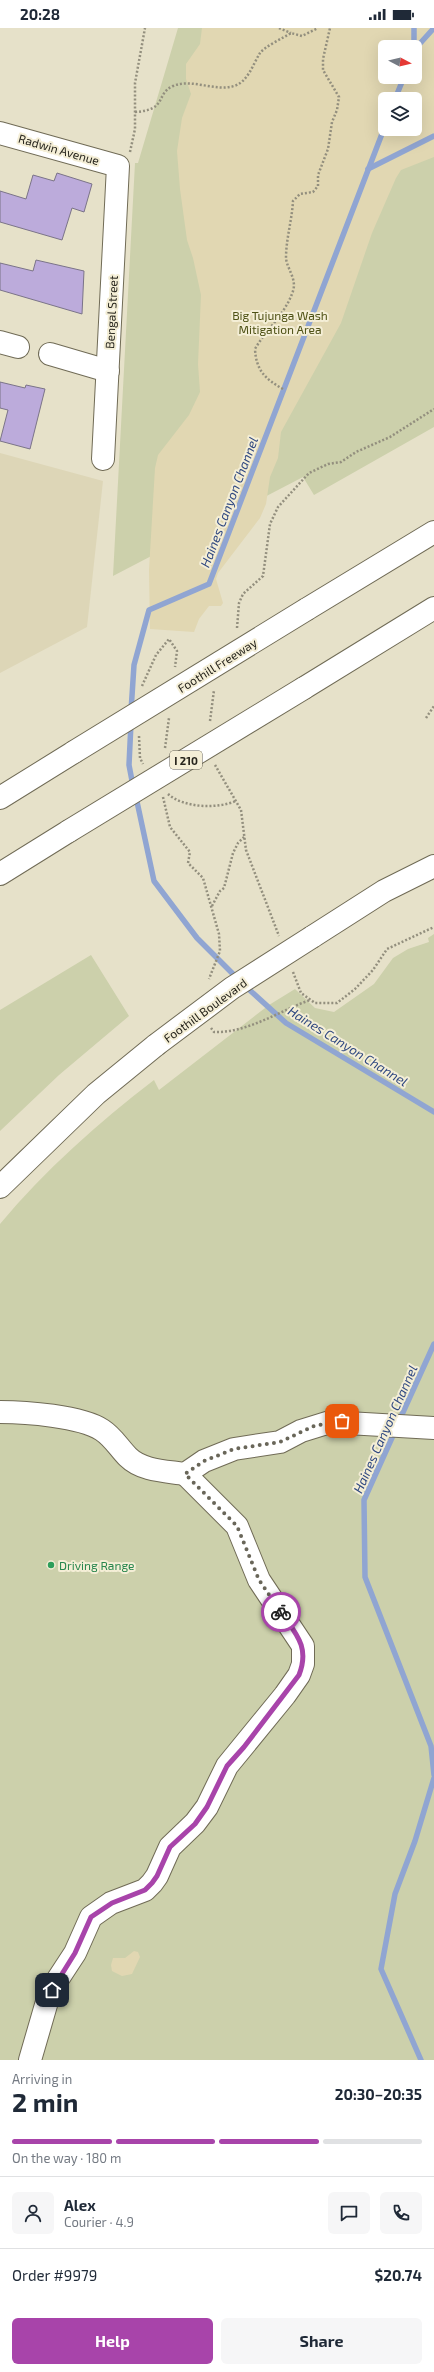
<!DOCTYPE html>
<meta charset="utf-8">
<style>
body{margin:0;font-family:"Exo 2",sans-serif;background:#f6f6f7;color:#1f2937;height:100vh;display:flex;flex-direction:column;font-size:15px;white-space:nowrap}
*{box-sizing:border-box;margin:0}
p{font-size:13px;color:#747a83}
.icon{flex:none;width:22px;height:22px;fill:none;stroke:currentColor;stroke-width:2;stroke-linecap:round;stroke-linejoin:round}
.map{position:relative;height:2032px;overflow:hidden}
.details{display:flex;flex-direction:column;background:#fff;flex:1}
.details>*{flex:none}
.needle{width:26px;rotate:97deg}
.buttons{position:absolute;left:378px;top:12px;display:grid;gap:8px}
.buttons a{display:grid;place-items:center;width:44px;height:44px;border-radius:6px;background:#fff;box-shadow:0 4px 16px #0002;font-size:20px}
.pin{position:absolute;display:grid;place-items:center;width:34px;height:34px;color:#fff;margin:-17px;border-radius:8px;box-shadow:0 2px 6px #0006}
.courier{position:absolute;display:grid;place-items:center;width:40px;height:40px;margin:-20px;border:3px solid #a844aa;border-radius:50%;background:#fff;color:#222;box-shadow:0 1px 5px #0007}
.head em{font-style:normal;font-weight:700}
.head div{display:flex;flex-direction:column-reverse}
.head{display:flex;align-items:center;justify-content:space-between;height:68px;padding:0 12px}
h1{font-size:26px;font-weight:700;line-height:30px}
.bar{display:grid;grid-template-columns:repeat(4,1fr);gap:6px 4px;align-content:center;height:48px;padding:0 12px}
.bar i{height:5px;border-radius:3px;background:#e0e1e3}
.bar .on{background:#a844aa}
.bar p{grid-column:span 4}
.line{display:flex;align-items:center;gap:10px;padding:0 12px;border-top:1px solid #e0e1e3}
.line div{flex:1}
.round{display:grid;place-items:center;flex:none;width:42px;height:42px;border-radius:6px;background:#f6f6f7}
.button{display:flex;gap:8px;margin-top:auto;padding:8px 12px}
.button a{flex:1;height:46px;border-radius:6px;background:#a844aa;color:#fff;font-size:16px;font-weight:700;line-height:46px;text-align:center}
.button a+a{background:#f6f6f7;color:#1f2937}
.status{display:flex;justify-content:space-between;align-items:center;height:28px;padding:0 20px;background:#fff;direction:ltr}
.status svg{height:11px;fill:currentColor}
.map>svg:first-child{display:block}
</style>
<div class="status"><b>20:28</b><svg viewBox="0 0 49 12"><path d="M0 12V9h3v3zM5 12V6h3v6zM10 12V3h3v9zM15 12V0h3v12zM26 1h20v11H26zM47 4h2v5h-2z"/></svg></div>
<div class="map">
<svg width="434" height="2032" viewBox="0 0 434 2032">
<rect width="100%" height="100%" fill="#e6e1c9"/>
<!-- built -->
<polygon fill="#ddd6b7" points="0,425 103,453 87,599 0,645"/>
<!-- green -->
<g fill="#ccd0ab" fill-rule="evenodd">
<path d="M178,0H434V399L314,467L303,449L113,548L135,135H138ZM385,19H415V49H385ZM385,71H415V101H385Z"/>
<path d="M434,906V2032H0V1196C45,1142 98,1095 154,1052L159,1062L269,977L295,961L315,980L334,984L374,956L393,930L408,921L429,914L428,910Z"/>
<polygon points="91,927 129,988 59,1047 0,1103 0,982"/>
</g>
<!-- sand -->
<g fill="#e1d7b2" fill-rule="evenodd">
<path d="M202,0H434V129L401,142L396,150L372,205L341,295L281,404L278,430L270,449L266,476L260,490L218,545L216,551L223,575L221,578H209L199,591L194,604L150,601L149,542L155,440L158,427L189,387L200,364L198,336L201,267L193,230L187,212L180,161L177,123L182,90L191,66L186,51V36L200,16ZM385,19H415V49H385ZM385,71H415V101H385Z"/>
<polygon points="134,1923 138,1924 140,1929 132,1946 122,1948 112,1943 111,1937 113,1930 125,1930"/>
</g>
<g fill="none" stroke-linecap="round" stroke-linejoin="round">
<!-- stream -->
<g stroke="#90a5d2" stroke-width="5.5">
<polyline points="414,0 414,19"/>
<polyline points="415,21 434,0"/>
<polyline points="395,71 404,49"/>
<polyline points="368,141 434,108"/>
<polyline points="131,683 134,637 149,582 209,556 385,98"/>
<polyline points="131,695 129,737 133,758"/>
<polyline points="136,769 154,853 197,910 238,951"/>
<polyline points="244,957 286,995 434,1084"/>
<polyline points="399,1393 434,1316"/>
<polyline points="395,1403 364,1472 365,1549 431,1718 434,1747"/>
<polyline points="421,2032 381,1941 395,1866 415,1813 434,1750"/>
</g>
</g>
<!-- building -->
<g fill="#bcabdb" stroke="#7b7488">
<polygon points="57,145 92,156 84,184 72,180 62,212 0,194 0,163 26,171 33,147 54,153"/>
<polygon points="36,232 84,243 82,286 0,262 0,235 33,243"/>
<polygon points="0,354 25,360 26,357 45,361 30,421 0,413 8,382 0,380"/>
</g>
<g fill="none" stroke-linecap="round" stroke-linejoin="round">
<!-- minor casing -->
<g stroke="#706b56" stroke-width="24">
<g id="minor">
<polyline points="0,105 118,138 103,431"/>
<polyline points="0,314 18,319"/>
<polyline points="50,326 108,343"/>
<path d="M0,1384C25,1384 81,1388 102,1402C113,1409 119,1420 128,1429C142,1443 166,1443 185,1446L204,1433L234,1421L280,1414L301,1403L330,1394L434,1400"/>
<polyline points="30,2032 48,1970 56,1954 75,1925 91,1889 111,1875 145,1862 152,1855 157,1848 170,1819 195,1795 207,1779 227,1738 285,1667 299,1647 303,1636 303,1618 259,1552 237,1498 185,1446"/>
</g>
</g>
<!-- major casing -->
<g stroke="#706b56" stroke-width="24">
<g id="major">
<polyline points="312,909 384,863 434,838"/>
<polyline points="0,1159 96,1066 156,1017"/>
</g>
</g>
<!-- highway casing -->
<g stroke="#706b56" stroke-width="24">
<g id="highway">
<polyline points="307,581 434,504"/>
<polyline points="304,660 434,580"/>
<polyline points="0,770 74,724"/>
<polyline points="0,846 69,803"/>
</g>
</g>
<!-- path -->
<g stroke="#938f7e" stroke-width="2.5" stroke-dasharray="2 2" stroke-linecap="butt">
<polyline points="279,0 291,5"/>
<path d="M135,84C168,82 155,66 173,58C192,50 215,64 234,58C248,54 253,36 260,25C264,19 283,10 291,5L302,8L318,0"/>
<polyline points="130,124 135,101 135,55 145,0"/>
<path d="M283,361C265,351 256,342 255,321C267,300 285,287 293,263C297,251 287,241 286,230C286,211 292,192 293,173L300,166L313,164L318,158V147L328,121L332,94L337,82L339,69L323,42V31L330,0"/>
<polyline points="237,600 239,575 243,566 263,548 270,496 278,479 309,445 328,436 341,434 356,424 390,409 434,381"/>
<polyline points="142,658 156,627 169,611 177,623 175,639"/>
<polyline points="426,690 434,678"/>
<polyline points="210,693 214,662"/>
<polyline points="139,708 140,730 143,736"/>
<polyline points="165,720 169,690"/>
<polyline points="215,737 241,782 246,822 279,908"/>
<path d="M168,766C184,780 217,781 236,773"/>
<polyline points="163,769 170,799 190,824 188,835 203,850 219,906 220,923 209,951"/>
<polyline points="212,878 220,863 224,860 233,825 238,815 244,809"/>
<polyline points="293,944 301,965 315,975 337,975 355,961 373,942 387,921 434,899"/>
<path d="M211,1000L214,1004C248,1005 279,983 310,972"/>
</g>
<!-- minor -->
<use href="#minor" stroke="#fff" stroke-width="22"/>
<!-- major -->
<use href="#major" stroke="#fff" stroke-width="22"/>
<!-- highway -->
<use href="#highway" stroke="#fff" stroke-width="22"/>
<!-- major-bridge casing -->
<g stroke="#706b56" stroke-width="24" stroke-linecap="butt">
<polyline id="major-bridge" points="156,1017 232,960 312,909"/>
</g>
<!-- highway-bridge casing -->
<g stroke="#706b56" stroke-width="24" stroke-linecap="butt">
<g id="highway-bridge">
<polyline points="74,724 307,581"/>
<polyline points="69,803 304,660"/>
</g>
</g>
<!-- major-bridge -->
<use href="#major-bridge" stroke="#fff" stroke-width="22"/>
<!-- highway-bridge -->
<use href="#highway-bridge" stroke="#fff" stroke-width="22"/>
</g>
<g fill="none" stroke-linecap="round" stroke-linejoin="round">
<!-- done -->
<polyline stroke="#696659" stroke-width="4" stroke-dasharray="0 7.2" points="281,1584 259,1552 237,1498 185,1446 204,1433 234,1421 280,1414 314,1398 342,1393"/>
<!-- route -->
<path stroke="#a844aa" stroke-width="5" d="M52,1962L75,1925L91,1889L112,1875L145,1862L152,1855L157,1848L170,1819L195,1796L207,1779L227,1738L244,1719L299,1647C310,1619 296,1606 281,1584"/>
</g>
<!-- markers -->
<circle fill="#2e9e5b" stroke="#f4eed6" stroke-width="1.5" cx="51" cy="1537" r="4"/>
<g text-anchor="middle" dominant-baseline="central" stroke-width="4" stroke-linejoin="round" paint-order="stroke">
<!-- shield labels -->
<rect fill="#f4eed6" stroke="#646154" stroke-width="1" x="170" y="723" width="32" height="18" rx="3"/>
<g font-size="11" font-weight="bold" fill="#26241c">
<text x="186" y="732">I 210</text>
</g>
<!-- street labels -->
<g font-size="12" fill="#26241c" stroke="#f4eed6">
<text transform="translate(59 121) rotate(16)">Radwin Avenue</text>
<text transform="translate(111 284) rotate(-87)">Bengal Street</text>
<text transform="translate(217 637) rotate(-32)">Foothill Freeway</text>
<text transform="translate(205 982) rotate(-36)">Foothill Boulevard</text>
</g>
<!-- park labels -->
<g font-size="12" fill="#4e5115" stroke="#f4eed6">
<text x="280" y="287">Big Tujunga Wash<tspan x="280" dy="14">Mitigation Area</tspan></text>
</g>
<!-- leisure labels -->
<g font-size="12" fill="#27864d" stroke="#f4eed6" text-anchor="start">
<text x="59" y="1537">Driving Range</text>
</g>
<!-- water labels -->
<g font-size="13" font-style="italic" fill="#2f4880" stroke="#f4eed6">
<text transform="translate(229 474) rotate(-69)">Haines Canyon Channel</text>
<text transform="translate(348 1018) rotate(32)">Haines Canyon Channel</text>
<text transform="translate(385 1401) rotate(-66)">Haines Canyon Channel</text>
</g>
</g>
</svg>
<div class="buttons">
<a><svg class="needle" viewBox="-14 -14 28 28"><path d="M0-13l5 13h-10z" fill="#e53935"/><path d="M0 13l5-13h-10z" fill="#747a83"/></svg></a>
<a><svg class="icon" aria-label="layers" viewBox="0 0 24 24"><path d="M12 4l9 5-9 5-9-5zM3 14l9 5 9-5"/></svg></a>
</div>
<div class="pin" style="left:342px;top:1393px;background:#ea580c"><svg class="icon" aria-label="bag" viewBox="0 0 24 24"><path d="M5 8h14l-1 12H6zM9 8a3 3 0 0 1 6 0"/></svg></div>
<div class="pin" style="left:52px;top:1962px;background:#1f2937"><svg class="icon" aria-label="home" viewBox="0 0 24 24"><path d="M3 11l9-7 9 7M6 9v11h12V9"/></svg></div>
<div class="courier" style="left:281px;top:1584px"><svg class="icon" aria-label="bike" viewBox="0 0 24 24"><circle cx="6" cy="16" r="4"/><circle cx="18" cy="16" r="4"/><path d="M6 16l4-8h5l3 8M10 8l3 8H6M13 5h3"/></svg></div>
</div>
<section class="details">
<div class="head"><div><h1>2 min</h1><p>Arriving in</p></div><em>20:30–20:35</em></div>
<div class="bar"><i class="on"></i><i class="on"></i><i class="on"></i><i></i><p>On the way · 180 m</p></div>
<div class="line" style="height:72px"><a class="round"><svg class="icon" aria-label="person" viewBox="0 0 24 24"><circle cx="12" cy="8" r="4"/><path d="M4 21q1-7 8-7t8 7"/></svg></a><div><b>Alex</b><p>Courier · 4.9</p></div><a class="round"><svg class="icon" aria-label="chat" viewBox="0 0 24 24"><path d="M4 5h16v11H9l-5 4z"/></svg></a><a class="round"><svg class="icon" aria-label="phone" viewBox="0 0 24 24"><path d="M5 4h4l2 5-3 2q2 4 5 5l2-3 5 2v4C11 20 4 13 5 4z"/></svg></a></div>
<div class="line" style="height:52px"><div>Order #9979</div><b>$20.74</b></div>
<div class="button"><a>Help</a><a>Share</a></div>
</section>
